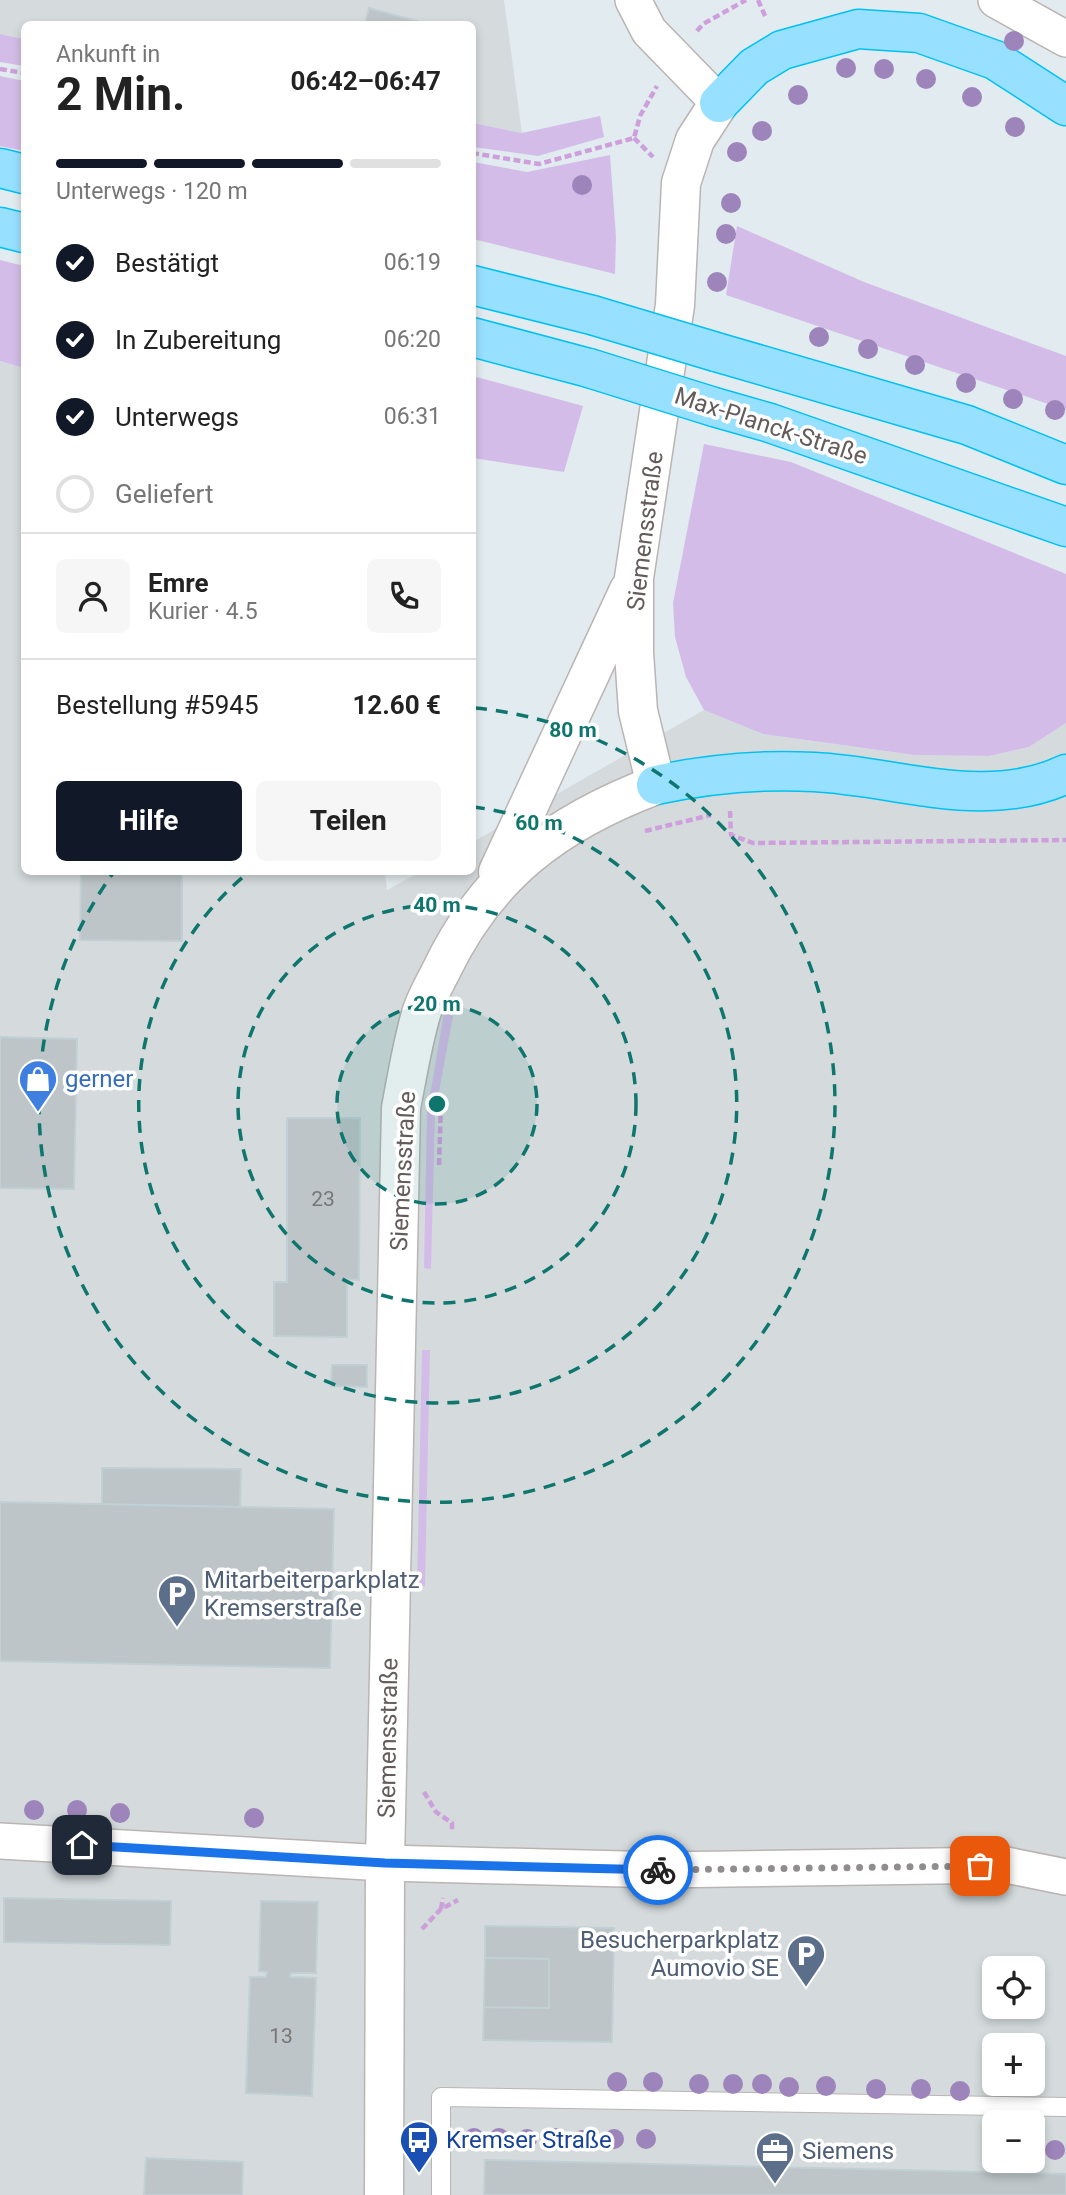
<!DOCTYPE html>
<html lang="de">
<meta charset="utf-8">
<style>
body{margin:0;font-family:Roboto,sans-serif;background:#f6f6f6;color:#222;height:100vh;display:flex;flex-direction:column;font-size:26px;white-space:nowrap}
*{box-sizing:border-box;margin:0}
p{font-size:23px;color:#767676}
.icon{flex:none;width:38px;height:38px;fill:none;stroke:currentColor;stroke-width:2;stroke-linecap:round;stroke-linejoin:round}
.map{position:relative;flex:1;overflow:hidden}
.details{position:absolute;left:21px;top:21px;width:455px;height:854px;display:flex;flex-direction:column;background:#fff;border-radius:10px;box-shadow:0 4px 10px #0003}
.details>*{flex:none}
.fabs{position:absolute;left:982px;top:1956px;display:grid;gap:14px}
.fabs a{display:grid;place-items:center;width:63px;height:63px;border-radius:10px;background:#fff;box-shadow:0 4px 10px #0003;font-size:35px}
.pin{position:absolute;display:grid;place-items:center;width:60px;height:60px;color:#fff;margin:-30px;border-radius:14px;box-shadow:0 4px 10px #0006}
.courier{position:absolute;display:grid;place-items:center;width:70px;height:70px;margin:-35px;border:5px solid #1a73e8;border-radius:50%;background:#fff;color:#222;box-shadow:0 2px 9px #0007}
.overview em{font-style:normal;font-weight:700}
.overview div{display:flex;flex-direction:column-reverse}
.overview{display:flex;align-items:center;justify-content:space-between;height:119px;padding:0 35px}
h1{font-size:46px;font-weight:700;line-height:52px}
.bar{display:grid;grid-template-columns:repeat(4,1fr);gap:10px 7px;align-content:center;height:84px;padding:0 35px}
.bar i{height:9px;border-radius:5px;background:#e0e0e0}
.bar .current{background:#111827}
.bar p{grid-column:span 4}
.line{display:flex;align-items:center;gap:18px;padding:0 35px;border-top:2px solid #e0e0e0}
.line div{flex:1}
.round{display:grid;place-items:center;flex:none;width:74px;height:74px;border-radius:10px;background:#f6f6f6}
ol{padding:0 35px;list-style:none}
li{display:flex;align-items:center;gap:21px;height:77px}
li p{margin-inline-start:auto}
li .icon{padding:7px;border-radius:50%;background:#111827;color:#fff;stroke-width:4}
li:last-child{color:#767676}
li i{width:38px;height:38px;border:4px solid #e0e0e0;border-radius:50%}
.cta{display:flex;gap:14px;margin-top:auto;padding:14px 35px}
.cta a{flex:1;height:80px;border-radius:10px;background:#111827;color:#fff;font-size:28px;font-weight:700;line-height:80px;text-align:center}
.cta a+a{background:#f6f6f6;color:#222}
.map>svg:first-child{display:block}
</style>
<div class="map">
<svg width="1066" height="2195" viewBox="0 0 1066 2195">
<rect width="100%" height="100%" fill="#e2ebef"/>
<!-- industrial -->
<g fill="#d5dbdd" fill-rule="evenodd">
<polygon points="0,0 504,0 522,133 473,123 472,24 24,24 24,39 0,34"/>
<path d="M0,361L24,368V872H385L387,890L420,872H472L473,842L704,710L763,734L914,755L989,756L1029,747L1066,723V2195H0ZM994,1969H1032V2007H994ZM994,2046H1032V2084H994ZM994,2123H1032V2161H994Z"/>
</g>
<!-- green -->
<g fill="#d3bde8">
<polygon points="0,34 24,39 24,66 0,62"/>
<polygon points="0,76 24,81 24,151 0,146"/>
<polygon points="600,116 604,137 538,156 473,147 473,123 522,133"/>
<polygon points="610,155 616,237 615,274 473,239 473,162 527,172"/>
<polygon points="737,226 864,282 1066,356 1066,410 726,295"/>
<polygon points="0,260 24,266 24,368 0,361"/>
<polygon points="473,376 583,406 564,472 473,458"/>
<polygon points="704,444 791,462 1066,574 1066,723 1029,747 989,756 914,755 763,734 704,710 686,677 675,637 673,603"/>
<polygon points="444,1012 453,1016 435,1113 431,1269 424,1268 427,1114"/>
<polygon points="422,1350 430,1350 425,1586 417,1586"/>
</g>
<!-- building -->
<g fill="#bdc5c8" stroke="#c0d0d4" stroke-width="2">
<polygon points="369,8 420,22 365,24"/>
<polygon points="81,872 182,872 182,941 80,940"/>
<polygon points="0,1037 77,1039 74,1189 0,1188"/>
<polygon points="287,1118 360,1118 359,1280 347,1279 347,1337 274,1336 274,1282 287,1282"/>
<polygon points="332,1365 367,1365 367,1387 331,1386"/>
<polygon points="102,1468 241,1469 240,1508 102,1505"/>
<polygon points="0,1502 334,1509 330,1668 0,1661"/>
<polygon points="4,1898 171,1901 170,1945 4,1942"/>
<polygon points="261,1901 318,1902 316,1973 291,1973 290,1977 316,1978 312,2096 246,2093 250,1977 266,1977 267,1972 259,1971"/>
<polygon points="485,1926 614,1928 612,2042 483,2040 484,2007 549,2008 549,1959 485,1958"/>
<polygon points="485,1958 549,1959 549,2008 484,2007"/>
<polygon points="146,2158 243,2162 242,2195 144,2195"/>
<polygon points="485,2160 1066,2174 1066,2195 484,2195"/>
</g>
<g fill="none" stroke-linecap="round" stroke-linejoin="round">
<!-- service casing -->
<g stroke="#bbb4b3" stroke-width="20">
<polyline id="service" points="441,2195 441,2097 1066,2107"/>
</g>
<!-- minor casing -->
<g stroke="#bbb4b3" stroke-width="38">
<g id="minor">
<polyline points="633,0 649,31 719,103"/>
<polyline points="996,0 1066,39"/>
<polyline points="0,1841 385,1863 662,1870 1006,1865 1066,1877"/>
</g>
</g>
<!-- tertiary casing -->
<g stroke="#bbb4b3" stroke-width="41">
<g id="tertiary">
<polyline points="498,872 629,590"/>
<path d="M384,2195L385,1863L401,1108C407,1077 412,1045 421,1014C425,1000 434,985 441,971C487,874 557,822 656,785L638,711L634,653V578L675,305L681,183L695,140L719,103"/>
</g>
</g>
<!-- trunk casing -->
<g stroke="#00c1f1" stroke-width="41">
<g id="trunk">
<polyline points="719,103 754,67 782,50 858,29 919,33 995,60 1066,106"/>
<polyline points="0,168 24,174"/>
<polyline points="0,227 24,233"/>
<polyline points="472,285 592,315"/>
<polyline points="472,337 589,368"/>
<polyline points="716,352 967,425 1066,465"/>
<polyline points="714,407 770,423 1066,527"/>
<path d="M656,785C708,774 761,769 814,772C898,776 986,812 1066,774"/>
</g>
</g>
<!-- path -->
<g stroke="#cd9fdb" stroke-width="4.5" stroke-dasharray="7 3.5" stroke-linecap="butt">
<polyline points="758,0 766,18"/>
<polyline points="697,31 703,24 746,0"/>
<polyline points="0,69 24,73"/>
<polyline points="634,138 653,157"/>
<polyline points="472,153 539,164 634,138 640,116 657,86"/>
<polyline points="730,811 731,835 753,843 1066,840"/>
<polyline points="645,831 711,815"/>
<polyline points="439,1165 441,1104"/>
<polyline points="424,1792 436,1812 452,1823 452,1831"/>
<polyline points="441,1909 443,1898"/>
<polyline points="422,1929 441,1909 458,1900"/>
</g>
<!-- service -->
<use href="#service" stroke="#fff" stroke-width="18"/>
<!-- minor -->
<use href="#minor" stroke="#fff" stroke-width="35"/>
<!-- tertiary -->
<use href="#tertiary" stroke="#fff" stroke-width="38"/>
<!-- trunk -->
<use href="#trunk" stroke="#98e0ff" stroke-width="38"/>
<!-- trunk-bridge casing -->
<g stroke="#00c1f1" stroke-width="41" stroke-linecap="butt">
<g id="trunk-bridge">
<polyline points="592,315 716,352"/>
<polyline points="589,368 714,407"/>
</g>
</g>
<!-- trunk-bridge -->
<use href="#trunk-bridge" stroke="#98e0ff" stroke-width="38"/>
</g>
<!-- trees -->
<g fill="#9d84ba">
<circle cx="1014" cy="41" r="10"/>
<circle cx="846" cy="68" r="10"/>
<circle cx="884" cy="69" r="10"/>
<circle cx="926" cy="79" r="10"/>
<circle cx="798" cy="95" r="10"/>
<circle cx="972" cy="97" r="10"/>
<circle cx="1015" cy="127" r="10"/>
<circle cx="762" cy="131" r="10"/>
<circle cx="737" cy="152" r="10"/>
<circle cx="582" cy="185" r="10"/>
<circle cx="731" cy="203" r="10"/>
<circle cx="726" cy="234" r="10"/>
<circle cx="717" cy="282" r="10"/>
<circle cx="819" cy="337" r="10"/>
<circle cx="868" cy="349" r="10"/>
<circle cx="915" cy="365" r="10"/>
<circle cx="966" cy="383" r="10"/>
<circle cx="1013" cy="399" r="10"/>
<circle cx="1055" cy="410" r="10"/>
<circle cx="34" cy="1810" r="10"/>
<circle cx="77" cy="1810" r="10"/>
<circle cx="120" cy="1813" r="10"/>
<circle cx="254" cy="1818" r="10"/>
<circle cx="617" cy="2082" r="10"/>
<circle cx="653" cy="2082" r="10"/>
<circle cx="699" cy="2084" r="10"/>
<circle cx="733" cy="2084" r="10"/>
<circle cx="762" cy="2084" r="10"/>
<circle cx="826" cy="2086" r="10"/>
<circle cx="789" cy="2087" r="10"/>
<circle cx="876" cy="2089" r="10"/>
<circle cx="921" cy="2089" r="10"/>
<circle cx="960" cy="2091" r="10"/>
<circle cx="474" cy="2138" r="10"/>
<circle cx="499" cy="2138" r="10"/>
<circle cx="556" cy="2138" r="10"/>
<circle cx="527" cy="2139" r="10"/>
<circle cx="614" cy="2139" r="10"/>
<circle cx="646" cy="2139" r="10"/>
<circle cx="582" cy="2140" r="10"/>
<circle cx="1055" cy="2150" r="10"/>
</g>
<g fill="none" stroke-linecap="round" stroke-linejoin="round">
<!-- done -->
<polyline stroke="#908d8f" stroke-width="7" stroke-dasharray="0 12.6" points="658,1870 980,1866"/>
<!-- route -->
<polyline stroke="#1a73e8" stroke-width="9" points="82,1845 385,1863 658,1870"/>
</g>
<!-- distance rings -->
<circle cx="437" cy="1104" r="100" fill="#0f766e" fill-opacity=".12"/>
<g fill="none" stroke="#0f766e" stroke-width="3.5" stroke-dasharray="12 9">
<circle cx="437" cy="1104" r="100"/>
<circle cx="437" cy="1104" r="199"/>
<path d="M473 807A299 299 0 1 1 249 872"/>
<path d="M475 708A398 398 0 1 1 113 873"/>
</g>
<!-- icons -->
<defs>
<g id="shop-pin" transform="scale(2.0125)"><path d="M0 17L-7.5 6A9.5 9.5 0 1 1 7.5 6Z" fill="#3f7fe0" stroke="#fff"/><path d="M-5-2.5h2.3a2.7 3.5 0 0 1 5.4 0H5L5.5 6h-11ZM-1.5-2.5h3a1.5 2.3 0 0 0-3 0Z" fill="#fff"/></g>
<g id="parking-pin" transform="scale(2.0125)"><path d="M0 17L-7.5 6A9.5 9.5 0 1 1 7.5 6Z" fill="#5c6f8a" stroke="#fff"/><path d="M-3.5-5.5H1a3.5 3.5 0 0 1 0 7H-1V5.5H-3.5ZM-1-3.4V-.6H.8a1.4 1.4 0 0 0 0-2.8Z" fill="#fff"/></g>
<g id="bus-pin" transform="scale(2.0125)"><path d="M0 17L-7.5 6A9.5 9.5 0 1 1 7.5 6Z" fill="#1a4fb4" stroke="#fff"/><path d="M-5-6H5V4H4V6H2V4H-2V6H-4V4H-5ZM-3.5-4V0h7V-4ZM-3.5 1.2v1.5H-2V1.2ZM2 1.2v1.5H3.5V1.2Z" fill="#fff"/></g>
<g id="office-pin" transform="scale(2.0125)"><path d="M0 17L-7.5 6A9.5 9.5 0 1 1 7.5 6Z" fill="#5c6f8a" stroke="#fff"/><path d="M-6-3h4V-5.5h4V-3h4V5H-6ZM-1-4.5V-3h2v-1.5ZM-6 0V1H6V0Z" fill="#fff"/></g>
</defs>
<g fill-rule="evenodd">
<use href="#shop-pin" x="38" y="1079"/>
<use href="#parking-pin" x="177" y="1594"/>
<use href="#parking-pin" x="806" y="1954"/>
<use href="#bus-pin" x="419" y="2140"/>
<use href="#office-pin" x="775" y="2151"/>
</g>
<g text-anchor="middle" dominant-baseline="central" stroke-width="7" stroke-linejoin="round" paint-order="stroke">
<!-- number labels -->
<g font-size="21" fill="#7a7676">
<text x="323" y="1199">23</text>
<text x="281" y="2036">13</text>
</g>
<!-- street labels -->
<g font-size="24" fill="#645b5b" stroke="#fff">
<text transform="translate(771 426) rotate(18)">Max-Planck-Straße</text>
<text transform="translate(645 531) rotate(-83)">Siemensstraße</text>
<text transform="translate(403 1171) rotate(-87)">Siemensstraße</text>
<text transform="translate(388 1738) rotate(-89)">Siemensstraße</text>
</g>
<!-- shop labels -->
<g font-size="24" fill="#366cbe" stroke="#fff" text-anchor="start">
<text x="65" y="1079">gerner</text>
</g>
<!-- service labels -->
<g font-size="24" fill="#4e5e75" stroke="#fff" text-anchor="start">
<text x="204" y="1580">Mitarbeiterparkplatz<tspan x="204" dy="28">Kremserstraße</tspan></text>
<text x="779" y="1940" text-anchor="end">Besucherparkplatz<tspan x="779" dy="28">Aumovio SE</tspan></text>
<text x="802" y="2151">Siemens</text>
</g>
<!-- transit labels -->
<g font-size="24" fill="#164399" stroke="#fff" text-anchor="start">
<text x="446" y="2140">Kremser Straße</text>
</g>
</g>
<circle cx="437" cy="1104" r="10" fill="#0f766e" stroke="#fff" stroke-width="3.5"/>
<g font-size="21" text-anchor="middle" font-weight="bold" fill="#0f766e" stroke="#fff" stroke-width="7" stroke-linejoin="round" paint-order="stroke">
<text x="573" y="737">80 m</text>
<text x="539" y="830">60 m</text>
<text x="437" y="912">40 m</text>
<text x="437" y="1011">20 m</text>
</g>
</svg>
<div class="fabs">
<a><svg class="icon" aria-label="locate" viewBox="0 0 24 24"><circle cx="12" cy="12" r="6"/><path d="M12 2v4M12 18v4M2 12h4M18 12h4"/></svg></a>
<a>+</a>
<a>−</a>
</div>
<div class="pin" style="left:980px;top:1866px;background:#ea580c"><svg class="icon" aria-label="bag" viewBox="0 0 24 24"><path d="M5 8h14l-1 12H6zM9 8a3 3 0 0 1 6 0"/></svg></div>
<div class="pin" style="left:82px;top:1845px;background:#1f2937"><svg class="icon" aria-label="home" viewBox="0 0 24 24"><path d="M3 11l9-7 9 7M6 9v11h12V9"/></svg></div>
<div class="courier" style="left:658px;top:1870px"><svg class="icon" aria-label="bike" viewBox="0 0 24 24"><circle cx="6" cy="16" r="4"/><circle cx="18" cy="16" r="4"/><path d="M6 16l4-8h5l3 8M10 8l3 8H6M13 5h3"/></svg></div>
<section class="details">
<div class="overview"><div><h1>2 Min.</h1><p>Ankunft in</p></div><em>06:42–06:47</em></div>
<div class="bar"><i class="current"></i><i class="current"></i><i class="current"></i><i></i><p>Unterwegs · 120 m</p></div>
<ol>
<li><svg class="icon" aria-label="check" viewBox="0 0 24 24"><path d="M5 12l5 5 9-10"/></svg>Bestätigt<p>06:19</p></li>
<li><svg class="icon" aria-label="check" viewBox="0 0 24 24"><path d="M5 12l5 5 9-10"/></svg>In Zubereitung<p>06:20</p></li>
<li><svg class="icon" aria-label="check" viewBox="0 0 24 24"><path d="M5 12l5 5 9-10"/></svg>Unterwegs<p>06:31</p></li>
<li><i></i>Geliefert</li>
</ol>
<div class="line" style="height:126px"><a class="round"><svg class="icon" aria-label="person" viewBox="0 0 24 24"><circle cx="12" cy="8" r="4"/><path d="M4 21q1-7 8-7t8 7"/></svg></a><div><b>Emre</b><p>Kurier · 4.5</p></div><a class="round"><svg class="icon" aria-label="phone" viewBox="0 0 24 24"><path d="M5 4h4l2 5-3 2q2 4 5 5l2-3 5 2v4C11 20 4 13 5 4z"/></svg></a></div>
<div class="line" style="height:91px"><div>Bestellung #5945</div><b>12.60 €</b></div>
<div class="cta"><a>Hilfe</a><a>Teilen</a></div>
</section>
</div>
